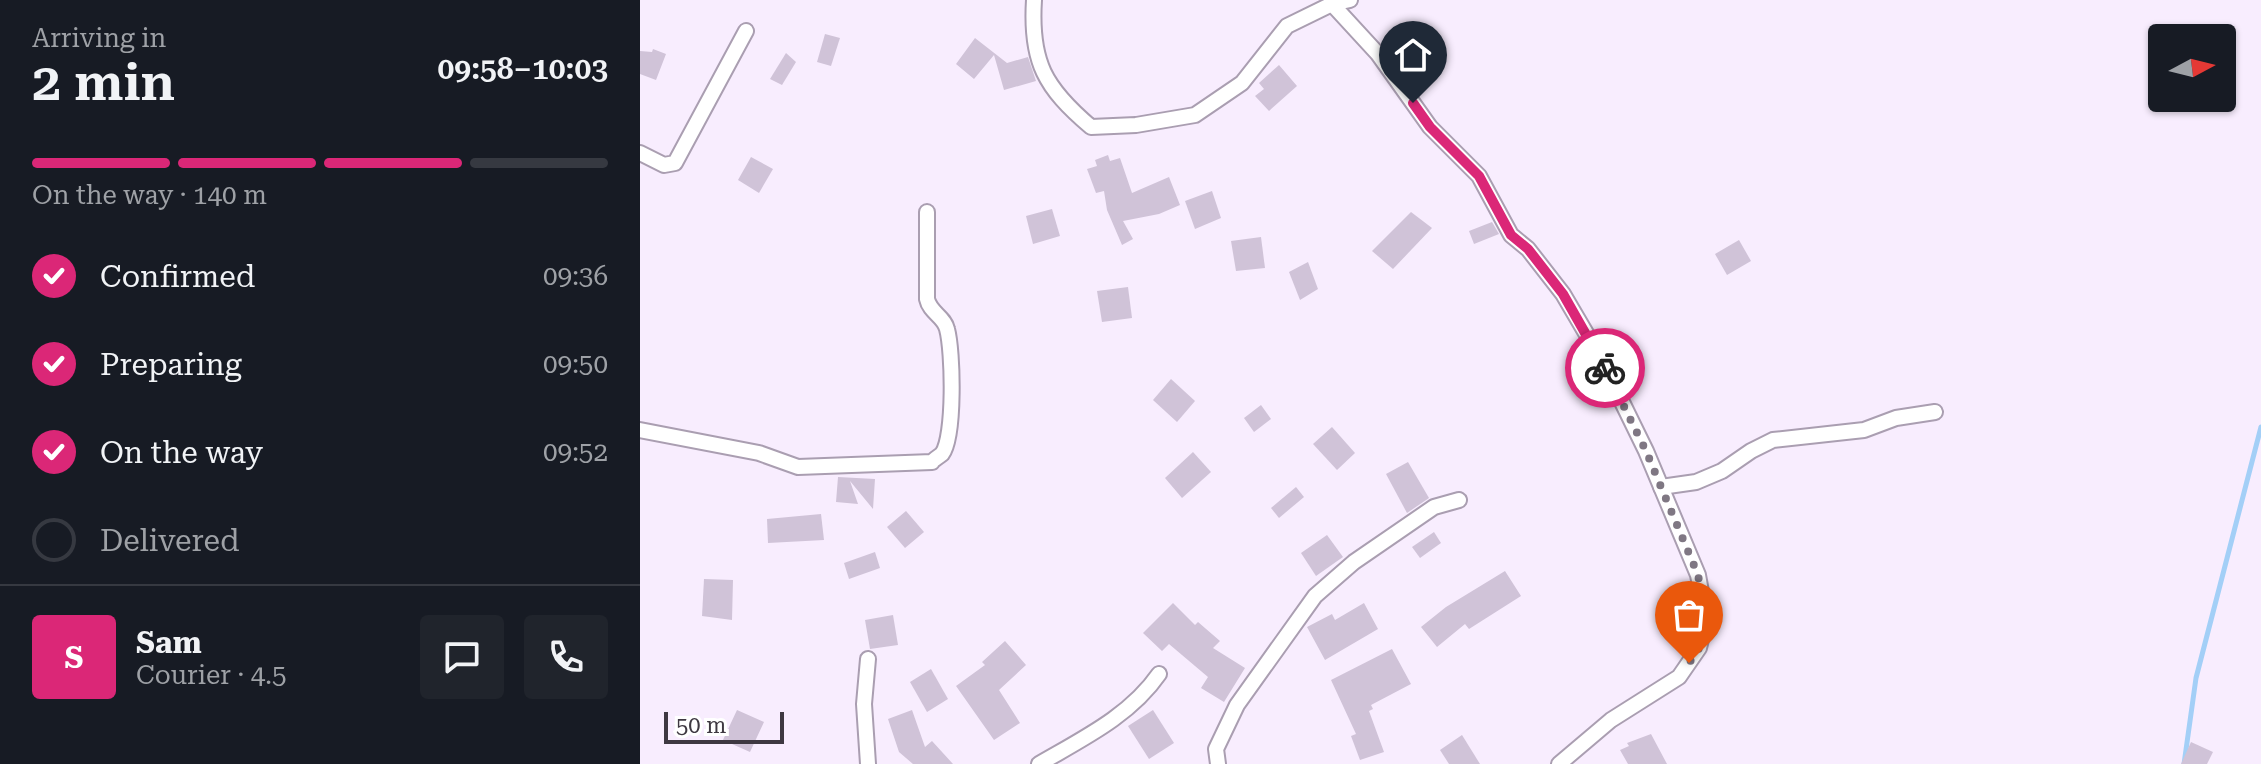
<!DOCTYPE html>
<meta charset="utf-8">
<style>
body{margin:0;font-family:"Roboto Serif",serif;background:#20242c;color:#f1f3f6;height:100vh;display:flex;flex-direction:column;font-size:30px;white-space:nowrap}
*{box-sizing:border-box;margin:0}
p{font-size:26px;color:#9ea1a6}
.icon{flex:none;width:44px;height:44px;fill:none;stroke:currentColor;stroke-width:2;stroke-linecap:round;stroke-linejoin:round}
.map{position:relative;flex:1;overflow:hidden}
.side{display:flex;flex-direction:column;background:#171b24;width:640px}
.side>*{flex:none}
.needle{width:52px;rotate:83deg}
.fabs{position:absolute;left:1508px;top:24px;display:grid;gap:16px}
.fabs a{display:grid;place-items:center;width:88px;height:88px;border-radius:8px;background:#171b24;box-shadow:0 2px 6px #0004;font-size:40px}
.scale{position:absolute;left:24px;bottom:20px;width:120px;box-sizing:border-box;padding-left:8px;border:4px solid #3e3841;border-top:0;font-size:22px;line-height:28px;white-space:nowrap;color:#3e3841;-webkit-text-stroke:6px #fff;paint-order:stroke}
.pin{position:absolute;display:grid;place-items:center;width:68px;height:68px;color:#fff;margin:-82px -34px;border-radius:50% 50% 50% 0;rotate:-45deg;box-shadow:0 0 8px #0007}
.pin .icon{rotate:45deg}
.courier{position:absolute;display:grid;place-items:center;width:80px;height:80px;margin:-40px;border:6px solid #db2777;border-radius:50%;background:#fff;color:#222;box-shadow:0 2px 10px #0007}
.summary em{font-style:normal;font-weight:600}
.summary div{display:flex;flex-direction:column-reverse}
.summary{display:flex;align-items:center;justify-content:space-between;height:136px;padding:0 32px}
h1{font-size:52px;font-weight:600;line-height:60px}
.bar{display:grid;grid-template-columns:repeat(4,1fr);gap:12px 8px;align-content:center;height:96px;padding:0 32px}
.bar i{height:10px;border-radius:6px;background:#363941}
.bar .on{background:#db2777}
.bar p{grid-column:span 4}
.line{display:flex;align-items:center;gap:20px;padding:0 32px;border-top:2px solid #363941}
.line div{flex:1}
.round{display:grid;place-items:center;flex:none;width:84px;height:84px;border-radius:8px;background:#20242c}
ol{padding:0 32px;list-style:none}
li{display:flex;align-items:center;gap:24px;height:88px}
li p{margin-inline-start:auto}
li .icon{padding:8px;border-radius:50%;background:#db2777;color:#fff;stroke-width:4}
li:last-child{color:#9ea1a6}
li i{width:44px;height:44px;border:4px solid #363941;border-radius:50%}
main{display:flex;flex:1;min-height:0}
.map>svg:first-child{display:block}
</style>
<main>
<section class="side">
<div class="summary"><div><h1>2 min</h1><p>Arriving in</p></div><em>09:58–10:03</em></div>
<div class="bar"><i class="on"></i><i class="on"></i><i class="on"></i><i></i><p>On the way · 140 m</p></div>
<ol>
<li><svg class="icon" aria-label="check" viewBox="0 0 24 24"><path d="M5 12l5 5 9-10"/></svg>Confirmed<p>09:36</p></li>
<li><svg class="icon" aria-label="check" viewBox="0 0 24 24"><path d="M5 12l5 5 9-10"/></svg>Preparing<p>09:50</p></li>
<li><svg class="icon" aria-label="check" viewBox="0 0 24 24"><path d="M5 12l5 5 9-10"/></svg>On the way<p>09:52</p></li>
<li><i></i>Delivered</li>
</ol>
<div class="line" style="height:144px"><b class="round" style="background:#db2777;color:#fff">S</b><div><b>Sam</b><p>Courier · 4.5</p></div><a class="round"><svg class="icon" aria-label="chat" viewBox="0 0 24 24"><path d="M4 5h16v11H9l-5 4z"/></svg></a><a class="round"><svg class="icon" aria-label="phone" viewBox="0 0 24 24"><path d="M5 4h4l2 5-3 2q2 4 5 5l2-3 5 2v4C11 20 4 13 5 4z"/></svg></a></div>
</section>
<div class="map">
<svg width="1621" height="764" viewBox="0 0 1621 764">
<rect width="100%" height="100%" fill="#f8edfe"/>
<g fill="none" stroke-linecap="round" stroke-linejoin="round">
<!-- stream -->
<polyline stroke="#a3cff7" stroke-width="5" points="1544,764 1556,678 1621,427"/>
</g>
<!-- building -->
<g fill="#d0c3d8">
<polygon points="185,34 200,38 191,66 177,62"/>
<polygon points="335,38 367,63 388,57 396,81 364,90 354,55 334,79 316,64"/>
<polygon points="13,49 26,54 16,80 0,74 0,51 12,52"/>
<polygon points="146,53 156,62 142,85 130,79"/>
<polygon points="639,65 657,86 629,111 615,96 624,89 619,83"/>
<polygon points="468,155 470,161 480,158 492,193 529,177 540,205 519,214 483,221 493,239 482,245 467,210 464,191 456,193 447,169 457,166 455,160"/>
<polygon points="111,157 133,169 119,193 98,180"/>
<polygon points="572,191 581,218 555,229 545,201"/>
<polygon points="412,209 420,236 393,244 386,216"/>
<polygon points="771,212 792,228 753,269 732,251"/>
<polygon points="852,222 859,234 834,244 829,231"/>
<polygon points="621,237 625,268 596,271 591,241"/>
<polygon points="1099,240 1111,261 1087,275 1075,254"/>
<polygon points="668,262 678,289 660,300 649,272"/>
<polygon points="488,287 492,318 462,322 457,291"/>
<polygon points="531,379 555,401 537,422 513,400"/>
<polygon points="621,405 631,419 614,432 604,418"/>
<polygon points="692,427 715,453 697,470 673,444"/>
<polygon points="553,452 571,472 542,498 525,478"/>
<polygon points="768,462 789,498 767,513 746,474"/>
<polygon points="198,477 235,479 233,509 210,481 218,504 196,502"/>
<polygon points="656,487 664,497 639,518 631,508"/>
<polygon points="266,511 284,532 265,548 247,527"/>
<polygon points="181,514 184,540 128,543 127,519"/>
<polygon points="794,532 801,543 780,558 772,547"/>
<polygon points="687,535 703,557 676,576 661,553"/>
<polygon points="235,552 240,568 209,579 204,563"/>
<polygon points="865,571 881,596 829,629 825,624 797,647 781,627 806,607"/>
<polygon points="64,579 93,580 92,620 62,616"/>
<polygon points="533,603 555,625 558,622 580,641 573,648 605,668 584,702 561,688 568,677 529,644 522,651 503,633"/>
<polygon points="724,603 738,629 685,660 667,627 692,614 695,620"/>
<polygon points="253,615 258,645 230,649 225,620"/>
<polygon points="365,641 386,665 359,690 380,723 354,740 316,686 345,665 342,662"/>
<polygon points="752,649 771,684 731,705 733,709 729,711 744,752 720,760 711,736 716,734 691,680"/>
<polygon points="291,669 308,699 287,712 270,682"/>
<polygon points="97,710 124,722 110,752 83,740"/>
<polygon points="272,710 285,747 292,741 313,764 273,764 259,752 248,719"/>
<polygon points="513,710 534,743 509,759 488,726"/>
<polygon points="1011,734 1027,764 988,764 980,750 989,746 987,743"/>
<polygon points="822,735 840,764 809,764 800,750"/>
<polygon points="1551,742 1573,752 1567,764 1541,764"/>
</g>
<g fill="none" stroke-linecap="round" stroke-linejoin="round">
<!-- minor casing -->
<g stroke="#aa9eb1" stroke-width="18">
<g id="minor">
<path d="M394,0C390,62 405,88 451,127L496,125L555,115L602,83L647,26L692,4L710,0"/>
<polyline points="692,4 738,54 790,127 839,176 871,235 888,249 923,294 960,357 1006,451 1058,575 1066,619 1059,648 1039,677 971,720 919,764"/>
<polyline points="0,153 24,165 35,163 106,31"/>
<path d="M0,430L119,453L158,467L292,462C293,460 301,455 302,454C315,437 313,351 307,329C304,316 290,313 287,299V212"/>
<polyline points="1021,487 1056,482 1082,471 1111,451 1133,440 1224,430 1256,418 1295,412"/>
<polyline points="228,764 224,704 228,659"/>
<path d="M399,764C442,739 490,716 519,674"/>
<polyline points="578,764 576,749 597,705 675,596 714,562 794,507 819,500"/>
</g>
</g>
<!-- minor -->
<use href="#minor" stroke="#fff" stroke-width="14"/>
</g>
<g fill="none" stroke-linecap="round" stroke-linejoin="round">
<!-- done -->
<polyline stroke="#7f7783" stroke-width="8" stroke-dasharray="0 14.4" points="965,368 1006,451 1058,575 1066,619 1059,648 1049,663"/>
<!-- route -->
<polyline stroke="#db2777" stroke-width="10" points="773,103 790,127 839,176 871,235 888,249 923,294 965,368"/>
</g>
</svg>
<div class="fabs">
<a><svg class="needle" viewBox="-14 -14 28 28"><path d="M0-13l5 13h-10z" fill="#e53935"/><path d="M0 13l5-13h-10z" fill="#9ea1a6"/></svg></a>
</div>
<div class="scale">50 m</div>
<div class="pin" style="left:1049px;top:663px;background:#ea580c"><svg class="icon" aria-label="bag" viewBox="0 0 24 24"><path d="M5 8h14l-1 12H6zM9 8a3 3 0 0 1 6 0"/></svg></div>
<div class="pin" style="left:773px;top:103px;background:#1f2937"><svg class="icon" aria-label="home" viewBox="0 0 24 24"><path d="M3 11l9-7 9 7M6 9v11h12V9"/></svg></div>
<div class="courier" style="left:965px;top:368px"><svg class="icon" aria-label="bike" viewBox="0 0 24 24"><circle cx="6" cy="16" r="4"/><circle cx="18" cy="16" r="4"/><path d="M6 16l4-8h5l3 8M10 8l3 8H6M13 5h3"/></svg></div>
</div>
</main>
